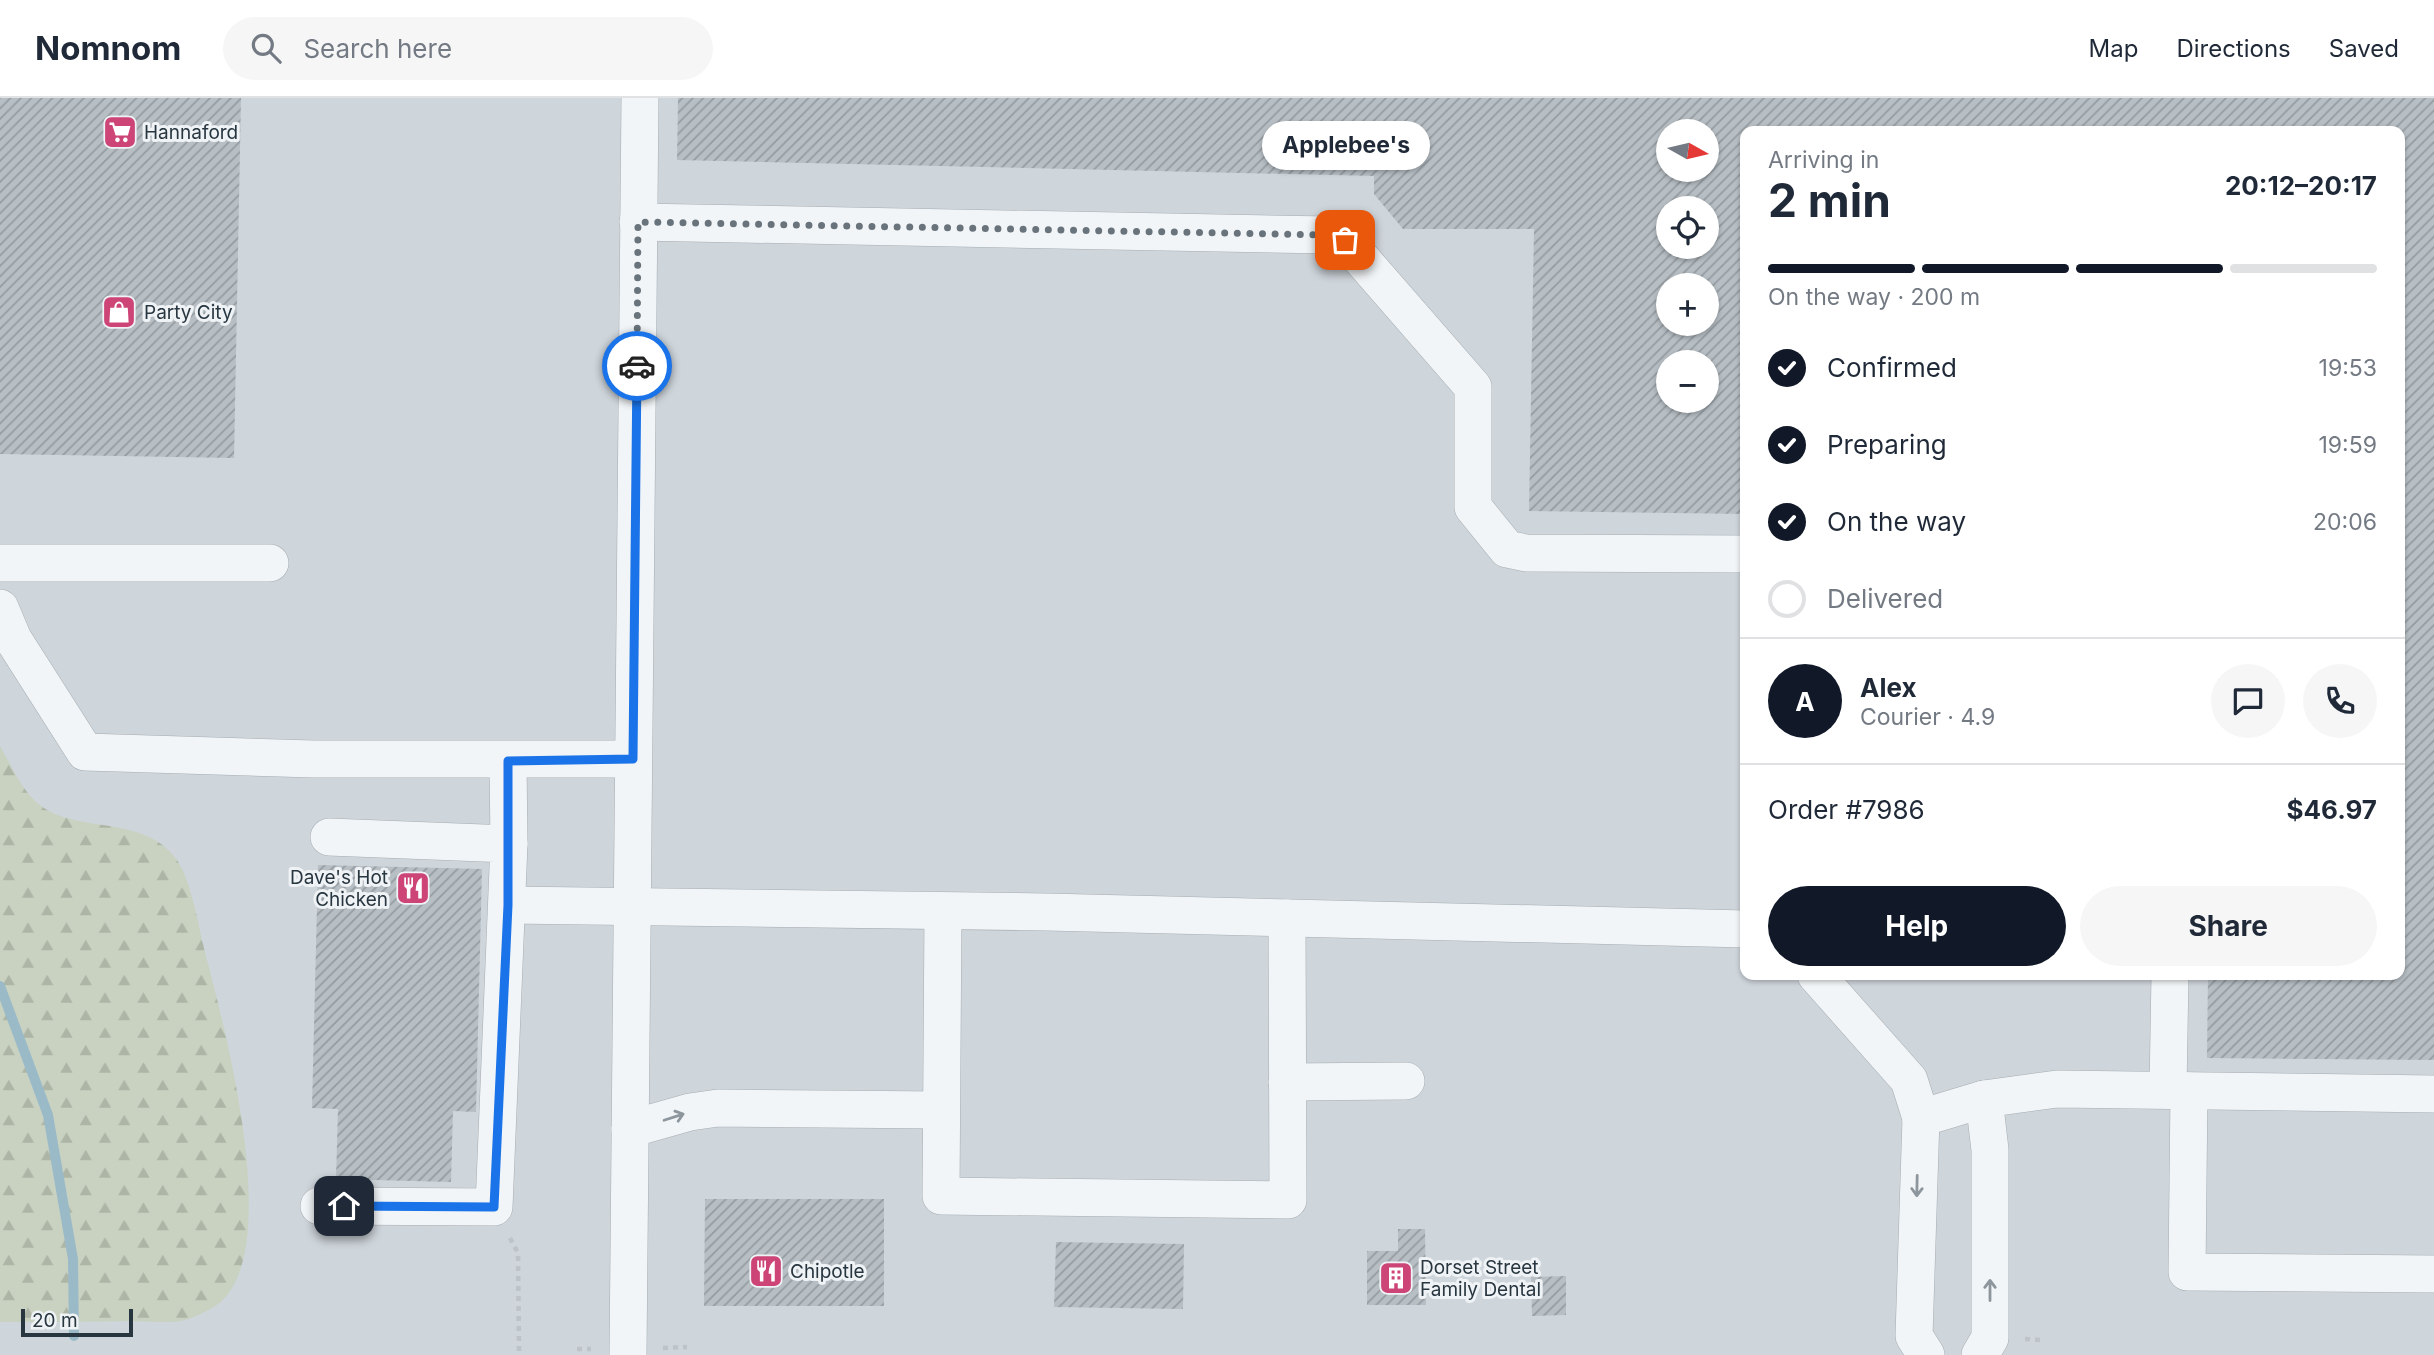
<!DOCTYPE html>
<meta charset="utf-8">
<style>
body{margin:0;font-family:Inter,sans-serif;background:#f6f6f7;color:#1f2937;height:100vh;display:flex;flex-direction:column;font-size:26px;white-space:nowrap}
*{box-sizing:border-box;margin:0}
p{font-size:23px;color:#747a83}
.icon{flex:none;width:38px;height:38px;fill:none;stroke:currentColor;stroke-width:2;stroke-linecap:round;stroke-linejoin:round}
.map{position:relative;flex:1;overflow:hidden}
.details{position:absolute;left:1740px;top:28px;width:665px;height:854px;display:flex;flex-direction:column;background:#fff;border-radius:14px;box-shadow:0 2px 5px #0004}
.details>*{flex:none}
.needle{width:46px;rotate:98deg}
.tools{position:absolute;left:1656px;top:21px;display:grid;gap:14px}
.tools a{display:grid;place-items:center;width:63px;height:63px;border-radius:50%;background:#fff;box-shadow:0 2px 5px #0004;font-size:35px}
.scale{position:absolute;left:21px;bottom:18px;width:112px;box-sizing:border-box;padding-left:7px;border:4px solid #283640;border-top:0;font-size:19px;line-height:24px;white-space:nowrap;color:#283640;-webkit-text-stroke:5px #eff3f6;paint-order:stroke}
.pin{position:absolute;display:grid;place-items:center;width:60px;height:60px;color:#fff;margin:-30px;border-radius:14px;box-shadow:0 4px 10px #0006}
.courier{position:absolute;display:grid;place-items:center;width:70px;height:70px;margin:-35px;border:5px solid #1a73e8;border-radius:50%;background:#fff;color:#222;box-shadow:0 2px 9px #0007}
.bubble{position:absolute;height:49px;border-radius:24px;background:#fff;box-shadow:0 2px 5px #0004;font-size:23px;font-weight:700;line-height:49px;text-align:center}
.head em{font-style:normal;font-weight:700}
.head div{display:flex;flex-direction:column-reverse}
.head{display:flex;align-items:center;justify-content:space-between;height:119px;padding:0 28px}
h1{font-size:46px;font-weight:700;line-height:52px}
.bar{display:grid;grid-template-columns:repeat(4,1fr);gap:10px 7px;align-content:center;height:84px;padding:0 28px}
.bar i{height:9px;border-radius:5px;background:#e0e1e3}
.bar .selected{background:#111827}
.bar p{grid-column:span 4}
.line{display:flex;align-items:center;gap:18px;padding:0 28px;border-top:2px solid #e0e1e3}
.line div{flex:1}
.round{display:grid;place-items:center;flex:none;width:74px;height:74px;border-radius:37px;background:#f6f6f7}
ol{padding:0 28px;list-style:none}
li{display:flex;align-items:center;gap:21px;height:77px}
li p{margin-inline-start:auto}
li .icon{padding:7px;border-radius:50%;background:#111827;color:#fff;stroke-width:4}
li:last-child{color:#747a83}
li i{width:38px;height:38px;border:4px solid #e0e1e3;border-radius:50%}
.primary-button{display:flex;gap:14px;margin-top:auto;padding:14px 28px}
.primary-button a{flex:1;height:80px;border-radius:42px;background:#111827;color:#fff;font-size:28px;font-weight:700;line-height:80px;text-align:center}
.primary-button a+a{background:#f6f6f7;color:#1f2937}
header{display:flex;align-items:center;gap:42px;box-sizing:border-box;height:98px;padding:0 35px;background:#fff;border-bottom:2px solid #e0e1e3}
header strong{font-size:33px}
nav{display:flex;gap:38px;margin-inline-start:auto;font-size:24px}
.search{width:490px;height:63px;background:#f6f6f7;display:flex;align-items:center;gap:18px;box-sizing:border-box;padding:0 24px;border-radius:38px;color:#747a83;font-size:26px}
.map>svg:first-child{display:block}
</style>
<header>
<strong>Nomnom</strong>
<div class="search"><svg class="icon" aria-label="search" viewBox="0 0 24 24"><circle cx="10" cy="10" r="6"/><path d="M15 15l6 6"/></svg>Search here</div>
<nav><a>Map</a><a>Directions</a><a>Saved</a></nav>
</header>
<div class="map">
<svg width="2434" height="1257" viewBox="0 0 2434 1257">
<defs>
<pattern id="forest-firs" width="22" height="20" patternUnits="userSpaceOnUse" patternTransform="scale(1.75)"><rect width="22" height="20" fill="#c9d2c1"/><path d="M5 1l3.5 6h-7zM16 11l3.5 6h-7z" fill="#adb5a7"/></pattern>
<pattern id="building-hatch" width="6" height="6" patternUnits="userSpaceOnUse" patternTransform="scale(1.75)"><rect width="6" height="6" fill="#b7bfc5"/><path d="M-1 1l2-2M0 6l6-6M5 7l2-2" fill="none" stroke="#959ca1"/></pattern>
</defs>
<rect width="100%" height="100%" fill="#e0e5e9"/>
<!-- built -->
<path fill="#ced5db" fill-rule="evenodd" d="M0,0H2434V1257H0ZM1668,33H1706V72H1668ZM1745,33H2399V877H1745ZM1668,110H1706V149H1668ZM1668,187H1706V226H1668ZM1668,264H1706V303H1668Z"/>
<!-- forest -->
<path fill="url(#forest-firs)" d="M0,648C10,665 20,688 34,702C71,739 142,713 177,762C192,784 199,832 206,858C224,928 288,1162 214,1209C206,1213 194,1220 185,1222C170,1226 148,1223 132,1223C88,1224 44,1224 0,1224Z"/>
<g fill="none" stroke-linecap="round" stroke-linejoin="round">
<!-- stream -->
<polyline stroke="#9bbac8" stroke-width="10" points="0,888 48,1017 73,1161 74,1238"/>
</g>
<!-- building -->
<g fill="url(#building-hatch)" fill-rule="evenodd">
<polygon points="0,0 241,0 234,360 0,356"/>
<path d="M678,0H2434V962L2207,960L2208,877H2399V33H1745V416L1529,413L1534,131H1403L1374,96V78L677,62ZM1668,33H1706V72H1668ZM1668,110H1706V149H1668ZM1668,187H1706V226H1668ZM1668,264H1706V303H1668Z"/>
<polygon points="318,767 482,771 476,1014 453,1013 451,1084 336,1081 338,1011 312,1010"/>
<polygon points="705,1101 884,1101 884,1208 704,1208"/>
<polygon points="1398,1131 1425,1131 1426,1207 1367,1207 1367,1153 1398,1153"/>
<polygon points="1056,1144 1184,1146 1183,1211 1054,1209"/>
<polygon points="1566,1178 1566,1217 1532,1218 1531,1179"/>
</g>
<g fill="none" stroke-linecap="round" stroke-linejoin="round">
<!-- minor casing -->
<g stroke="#a5adb3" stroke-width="38">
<g id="minor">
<polyline points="638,124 1328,137 1345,142 1473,289 1473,409 1507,451 1526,455 1745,456"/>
<polyline points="0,465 270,465"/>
<polyline points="0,510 13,541 85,654 313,661 633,661"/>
<polyline points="508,663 509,746"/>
<polyline points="508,807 1047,814 1745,831"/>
<polyline points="943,814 941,1098 1288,1102 1287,820"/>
<polyline points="1816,877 1909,982 1921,1020 1984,1001 2057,991 2434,996"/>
<polyline points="1287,984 1406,983"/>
<polyline points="2168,992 2170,877"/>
<polyline points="2189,993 2187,1174 2434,1176"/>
<polyline points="1921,1020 1914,1238 1926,1257"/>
<polyline points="630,1031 690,1014 718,1010 941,1012"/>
<polyline points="319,1108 494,1109 509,746 329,739"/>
<polyline points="628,1257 640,0"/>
<polyline points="1980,1257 1990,1240 1990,1052 1984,1001"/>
</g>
</g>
<!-- path -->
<g stroke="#bdc3c7" stroke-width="4.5" stroke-dasharray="5 5" stroke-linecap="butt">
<polyline points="510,1140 518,1155 519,1253"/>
<polyline points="2025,1241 2042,1242"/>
<polyline points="663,1250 687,1249"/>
<polyline points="577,1251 591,1251"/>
</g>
<!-- minor -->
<use href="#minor" stroke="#f2f5f7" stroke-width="37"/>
</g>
<!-- one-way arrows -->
<defs><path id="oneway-shaft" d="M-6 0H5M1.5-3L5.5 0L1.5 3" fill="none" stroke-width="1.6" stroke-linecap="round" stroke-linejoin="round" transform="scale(1.75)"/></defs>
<g stroke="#8d969c">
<use href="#oneway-shaft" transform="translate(674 1019) rotate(-18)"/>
<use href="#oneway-shaft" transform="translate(1917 1088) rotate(91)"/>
<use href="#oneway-shaft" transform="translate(1990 1192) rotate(-90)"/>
</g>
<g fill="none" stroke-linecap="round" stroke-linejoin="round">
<!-- done -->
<polyline stroke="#68737b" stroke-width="7" stroke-dasharray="0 12.6" points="637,268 638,124 1328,137 1345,142"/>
<!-- route -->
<polyline stroke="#1a73e8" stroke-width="9" points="344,1108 494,1109 508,807 508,663 633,661 637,268"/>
</g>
<!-- icons -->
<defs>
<g id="supermarket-square" transform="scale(1.75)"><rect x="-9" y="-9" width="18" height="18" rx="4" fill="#cd4576" stroke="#eff3f6"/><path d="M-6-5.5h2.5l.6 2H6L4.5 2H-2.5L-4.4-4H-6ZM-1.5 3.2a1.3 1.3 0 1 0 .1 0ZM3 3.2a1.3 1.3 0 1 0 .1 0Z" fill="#fff"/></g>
<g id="shop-square" transform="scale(1.75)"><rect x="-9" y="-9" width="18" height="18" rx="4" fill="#cd4576" stroke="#eff3f6"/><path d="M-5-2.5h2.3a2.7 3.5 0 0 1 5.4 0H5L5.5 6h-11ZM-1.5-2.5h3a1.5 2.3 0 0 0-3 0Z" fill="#fff"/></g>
<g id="restaurant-square" transform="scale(1.75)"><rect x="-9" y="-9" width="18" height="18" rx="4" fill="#cd4576" stroke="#eff3f6"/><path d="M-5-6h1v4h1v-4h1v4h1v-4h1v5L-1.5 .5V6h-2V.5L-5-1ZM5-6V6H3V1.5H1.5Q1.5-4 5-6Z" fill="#fff"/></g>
<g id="building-square" transform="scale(1.75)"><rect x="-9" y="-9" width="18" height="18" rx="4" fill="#cd4576" stroke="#eff3f6"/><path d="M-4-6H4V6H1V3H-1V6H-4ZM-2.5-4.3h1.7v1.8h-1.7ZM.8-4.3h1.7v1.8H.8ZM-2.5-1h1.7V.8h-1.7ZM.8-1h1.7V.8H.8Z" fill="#fff"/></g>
</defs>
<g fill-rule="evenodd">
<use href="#supermarket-square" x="120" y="34"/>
<use href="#shop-square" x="119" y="214"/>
<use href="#restaurant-square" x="413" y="790"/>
<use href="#restaurant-square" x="766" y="1173"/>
<use href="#building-square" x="1396" y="1180"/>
</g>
<g text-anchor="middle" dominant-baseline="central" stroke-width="6" stroke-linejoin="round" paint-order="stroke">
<!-- poi labels -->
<g font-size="19" fill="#283640" stroke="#eff3f6" text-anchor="start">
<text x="144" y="34">Hannaford</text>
<text x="144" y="214">Party City</text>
<text x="388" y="779" text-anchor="end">Dave's Hot<tspan x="388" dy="22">Chicken</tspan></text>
<text x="1420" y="1169">Dorset Street<tspan x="1420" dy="22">Family Dental</tspan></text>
<text x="790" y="1173">Chipotle</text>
</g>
</g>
</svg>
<div class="tools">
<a><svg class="needle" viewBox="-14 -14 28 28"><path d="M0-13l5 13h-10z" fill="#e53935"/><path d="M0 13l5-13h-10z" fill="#747a83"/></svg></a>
<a><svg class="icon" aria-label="locate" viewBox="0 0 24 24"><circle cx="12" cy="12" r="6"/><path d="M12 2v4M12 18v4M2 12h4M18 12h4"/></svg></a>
<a>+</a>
<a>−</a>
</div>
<div class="scale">20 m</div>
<div class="pin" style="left:1345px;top:142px;background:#ea580c"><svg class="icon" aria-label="bag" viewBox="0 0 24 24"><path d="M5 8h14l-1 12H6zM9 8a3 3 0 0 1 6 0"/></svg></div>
<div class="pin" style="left:344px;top:1108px;background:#1f2937"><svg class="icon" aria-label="home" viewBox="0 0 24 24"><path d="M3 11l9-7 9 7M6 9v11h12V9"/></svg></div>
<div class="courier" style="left:637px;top:268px"><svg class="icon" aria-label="car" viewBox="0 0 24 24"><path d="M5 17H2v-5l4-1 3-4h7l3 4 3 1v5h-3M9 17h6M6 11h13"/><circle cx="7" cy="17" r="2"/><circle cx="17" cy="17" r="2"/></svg></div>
<div class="bubble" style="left:1262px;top:23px;width:168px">Applebee's</div>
<section class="details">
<div class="head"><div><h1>2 min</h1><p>Arriving in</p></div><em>20:12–20:17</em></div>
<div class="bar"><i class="selected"></i><i class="selected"></i><i class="selected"></i><i></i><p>On the way · 200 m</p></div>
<ol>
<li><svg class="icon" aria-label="check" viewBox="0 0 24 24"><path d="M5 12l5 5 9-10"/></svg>Confirmed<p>19:53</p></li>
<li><svg class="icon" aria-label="check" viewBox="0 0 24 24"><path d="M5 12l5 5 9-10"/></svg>Preparing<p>19:59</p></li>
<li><svg class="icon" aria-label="check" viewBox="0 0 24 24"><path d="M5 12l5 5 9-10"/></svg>On the way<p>20:06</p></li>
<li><i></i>Delivered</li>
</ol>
<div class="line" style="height:126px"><b class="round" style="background:#111827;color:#fff">A</b><div><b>Alex</b><p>Courier · 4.9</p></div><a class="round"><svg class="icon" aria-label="chat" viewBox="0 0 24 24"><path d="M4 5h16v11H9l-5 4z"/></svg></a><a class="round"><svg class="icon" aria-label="phone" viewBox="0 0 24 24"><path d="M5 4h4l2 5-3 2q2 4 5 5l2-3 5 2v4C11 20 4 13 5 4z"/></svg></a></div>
<div class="line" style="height:91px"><div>Order #7986</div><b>$46.97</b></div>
<div class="primary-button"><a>Help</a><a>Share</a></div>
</section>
</div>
